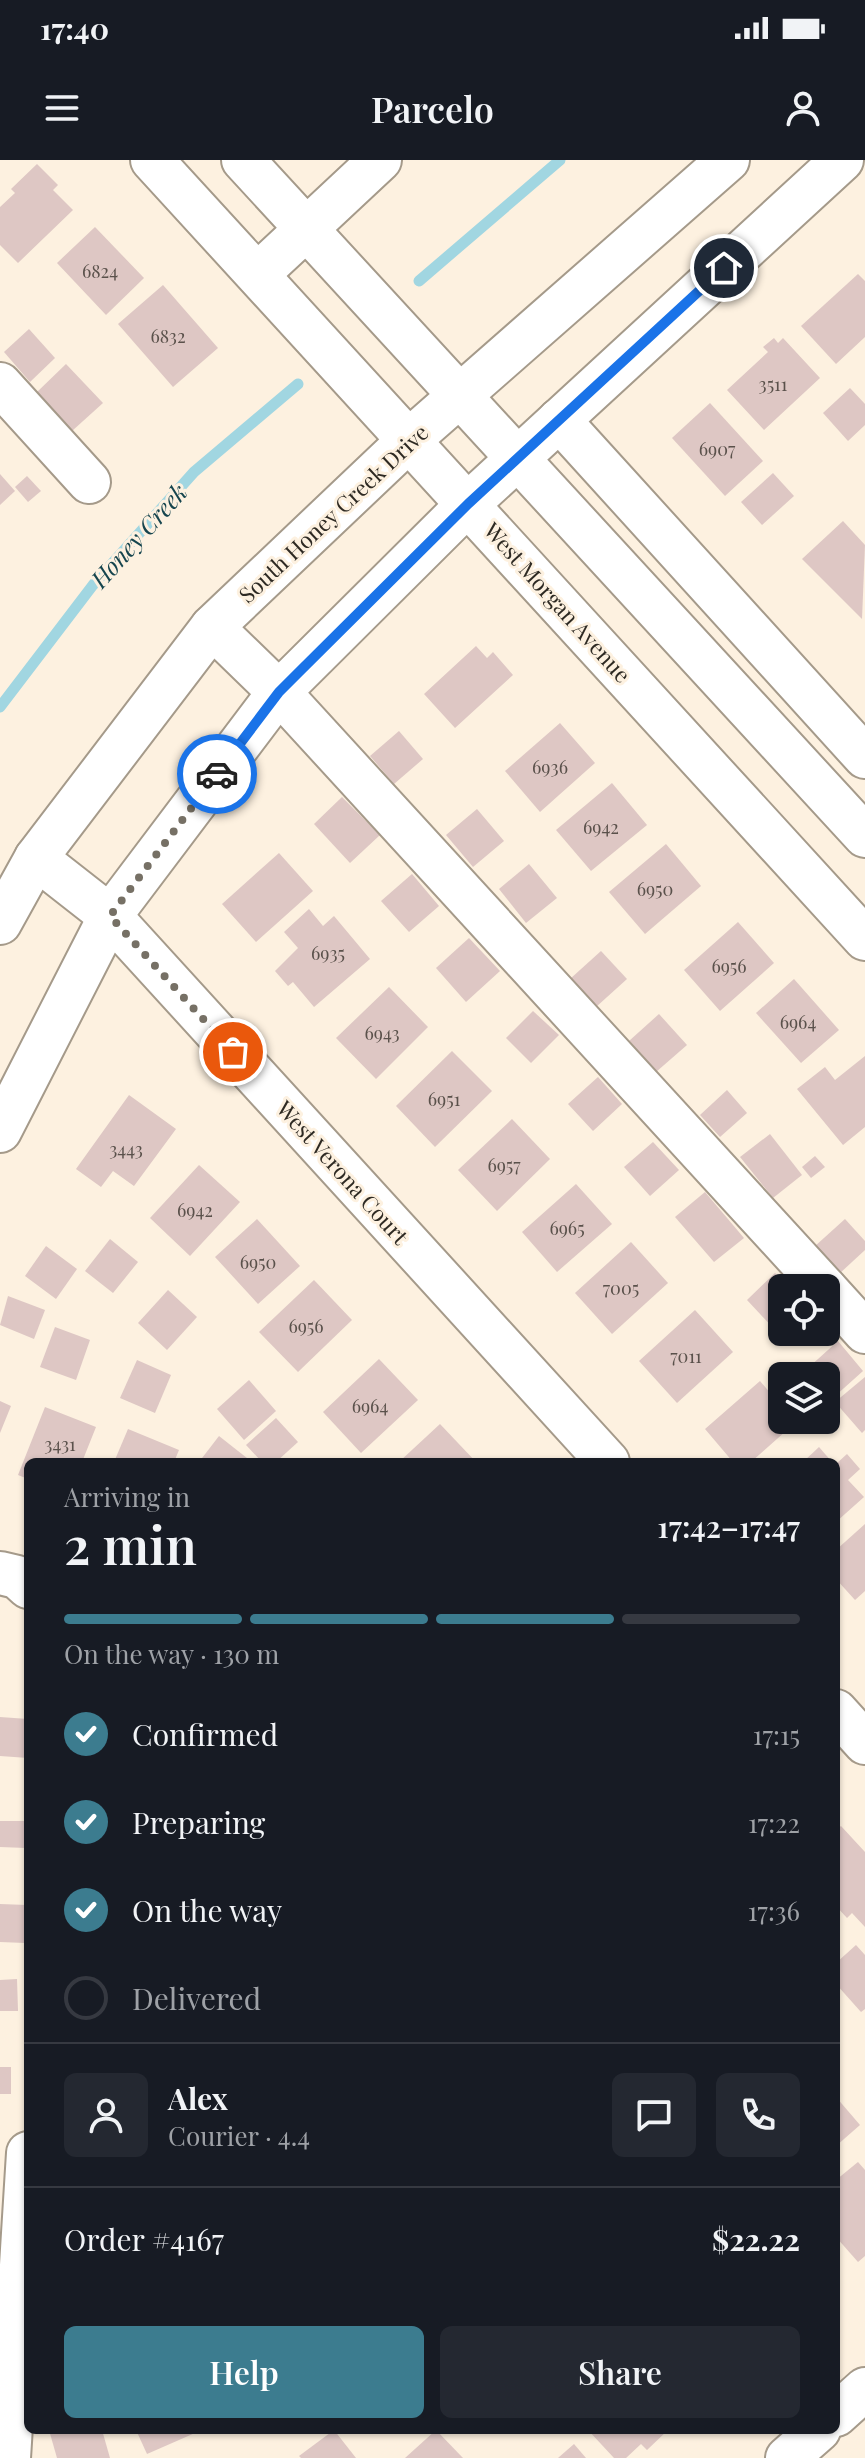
<!DOCTYPE html>
<meta charset="utf-8">
<style>
body{margin:0;font-family:"Playfair Display",serif;background:#242831;color:#f1f3f6;height:100vh;display:flex;flex-direction:column;font-size:30px;white-space:nowrap}
*{box-sizing:border-box;margin:0}
p{font-size:26px;color:#9ea1a6}
.icon{flex:none;width:44px;height:44px;fill:none;stroke:currentColor;stroke-width:2;stroke-linecap:round;stroke-linejoin:round}
.map{position:relative;flex:1;overflow:hidden}
.sheet{position:absolute;left:24px;top:1298px;width:816px;height:976px;display:flex;flex-direction:column;background:#171b24;border-radius:12px;box-shadow:0 2px 6px #0004}
.sheet>*{flex:none}
.buttons{position:absolute;left:768px;top:1114px;display:grid;gap:16px}
.buttons a{display:grid;place-items:center;width:72px;height:72px;border-radius:12px;background:#171b24;box-shadow:0 2px 6px #0004;font-size:40px}
.pin{position:absolute;display:grid;place-items:center;width:68px;height:68px;color:#fff;margin:-34px;border:4px solid #fff;border-radius:50%;box-shadow:0 2px 8px #0007}
.courier{position:absolute;display:grid;place-items:center;width:80px;height:80px;margin:-40px;border:6px solid #1a73e8;border-radius:50%;background:#fff;color:#222;box-shadow:0 2px 10px #0007}
.overview em{font-style:normal;font-weight:600}
.overview div{display:flex;flex-direction:column-reverse}
.overview{display:flex;align-items:center;justify-content:space-between;height:136px;padding:0 40px}
h1{font-size:52px;font-weight:600;line-height:60px}
.bar{display:grid;grid-template-columns:repeat(4,1fr);gap:12px 8px;align-content:center;height:96px;padding:0 40px}
.bar i{height:10px;border-radius:6px;background:#363941}
.bar .current{background:#3c7c8f}
.bar p{grid-column:span 4}
.line{display:flex;align-items:center;gap:20px;padding:0 40px;border-top:2px solid #363941}
.line div{flex:1}
.round{display:grid;place-items:center;flex:none;width:84px;height:84px;border-radius:12px;background:#242831}
ol{padding:0 40px;list-style:none}
li{display:flex;align-items:center;gap:24px;height:88px}
li p{margin-inline-start:auto}
li .icon{padding:8px;border-radius:50%;background:#3c7c8f;color:#fff;stroke-width:4}
li:last-child{color:#9ea1a6}
li i{width:44px;height:44px;border:4px solid #363941;border-radius:50%}
.primary-button{display:flex;gap:16px;margin-top:auto;padding:16px 40px}
.primary-button a{flex:1;height:92px;border-radius:12px;background:#3c7c8f;color:#fff;font-size:32px;font-weight:600;line-height:92px;text-align:center}
.primary-button a+a{background:#242831;color:#f1f3f6}
.status{display:flex;justify-content:space-between;align-items:center;height:56px;padding:0 40px;background:#171b24;direction:ltr}
.status svg{height:22px;fill:currentColor}
header{display:flex;justify-content:space-between;align-items:center;height:104px;padding:0 40px;background:#171b24;font-size:36px;font-weight:600}
.map>svg:first-child{display:block}
</style>
<div class="status"><b>17:40</b><svg viewBox="0 0 49 12"><path d="M0 12V9h3v3zM5 12V6h3v6zM10 12V3h3v9zM15 12V0h3v12zM26 1h20v11H26zM47 4h2v5h-2z"/></svg></div>
<header><svg class="icon" aria-label="menu" viewBox="0 0 24 24"><path d="M4 6h16M4 12h16M4 18h16"/></svg>Parcelo<svg class="icon" aria-label="person" viewBox="0 0 24 24"><circle cx="12" cy="8" r="4"/><path d="M4 21q1-7 8-7t8 7"/></svg></header>
<div class="map">
<svg width="865" height="2298" viewBox="0 0 865 2298">
<rect width="100%" height="100%" fill="#fdf1e0"/>
<g fill="none" stroke-linecap="round" stroke-linejoin="round">
<!-- stream -->
<g stroke="#a1d6e1" stroke-width="11">
<polyline points="419,121 560,0"/>
<polyline points="0,547 93,425 194,312 298,224"/>
</g>
</g>
<!-- building -->
<g fill="#dec7c4">
<polygon points="37,4 58,25 53,30 73,50 18,103 0,85 0,47 15,33 11,29"/>
<polygon points="95,67 144,118 106,155 57,103"/>
<polygon points="858,114 865,121 865,177 836,204 801,166"/>
<polygon points="163,125 218,188 173,227 118,164"/>
<polygon points="29,169 55,198 30,222 4,192"/>
<polygon points="774,178 778,183 783,178 820,218 764,270 727,230 768,192 763,187"/>
<polygon points="66,204 103,243 72,271 36,233"/>
<polygon points="850,228 865,244 865,265 848,281 823,253"/>
<polygon points="710,243 763,301 725,336 672,278"/>
<polygon points="773,313 794,336 762,365 741,342"/>
<polygon points="0,314 15,331 0,345"/>
<polygon points="27,316 41,331 28,342 15,327"/>
<polygon points="843,361 865,385 862,459 802,399"/>
<polygon points="476,486 487,498 493,492 513,515 455,568 424,534"/>
<polygon points="560,563 595,603 540,652 505,611"/>
<polygon points="399,571 423,599 394,624 370,596"/>
<polygon points="612,623 647,665 591,711 556,670"/>
<polygon points="342,637 380,675 350,703 314,664"/>
<polygon points="477,649 504,681 473,707 446,675"/>
<polygon points="666,684 701,726 645,774 609,732"/>
<polygon points="279,693 313,731 256,782 222,744"/>
<polygon points="529,704 557,738 526,763 499,729"/>
<polygon points="412,714 439,746 409,772 381,741"/>
<polygon points="309,749 323,766 334,756 370,799 314,847 293,822 288,826 275,811 298,788 284,772"/>
<polygon points="738,762 774,803 720,851 684,810"/>
<polygon points="469,778 500,811 466,842 436,808"/>
<polygon points="601,791 627,819 596,847 570,819"/>
<polygon points="794,819 839,870 801,903 756,853"/>
<polygon points="389,827 428,867 376,919 336,878"/>
<polygon points="533,851 559,875 531,903 506,878"/>
<polygon points="659,854 687,885 656,912 629,881"/>
<polygon points="452,891 492,931 435,987 396,946"/>
<polygon points="865,896 865,967 843,985 797,929 825,907 835,920"/>
<polygon points="598,917 622,944 593,971 568,944"/>
<polygon points="727,930 747,953 720,977 700,955"/>
<polygon points="129,935 176,969 134,1026 113,1011 101,1027 76,1009"/>
<polygon points="512,959 550,999 497,1051 458,1010"/>
<polygon points="770,974 802,1015 773,1038 740,997"/>
<polygon points="653,982 679,1010 650,1036 624,1007"/>
<polygon points="815,996 825,1007 811,1018 802,1007"/>
<polygon points="199,1005 240,1042 190,1096 150,1058"/>
<polygon points="576,1024 612,1064 557,1112 522,1072"/>
<polygon points="705,1032 744,1078 714,1102 675,1057"/>
<polygon points="257,1059 300,1106 258,1144 215,1097"/>
<polygon points="845,1059 865,1081 865,1090 839,1114 814,1087"/>
<polygon points="110,1079 138,1102 113,1133 85,1111"/>
<polygon points="631,1082 668,1123 612,1174 575,1133"/>
<polygon points="46,1086 77,1109 56,1139 25,1116"/>
<polygon points="775,1113 790,1128 782,1128 782,1163 775,1170 747,1140"/>
<polygon points="314,1120 352,1160 298,1212 259,1172"/>
<polygon points="168,1130 197,1157 167,1190 138,1163"/>
<polygon points="8,1136 45,1150 34,1179 0,1165"/>
<polygon points="695,1150 733,1192 677,1243 639,1201"/>
<polygon points="55,1167 90,1180 76,1220 40,1207"/>
<polygon points="838,1181 863,1211 834,1237 826,1228 826,1216 815,1216 808,1208"/>
<polygon points="379,1199 418,1240 361,1293 323,1252"/>
<polygon points="137,1200 171,1215 155,1253 120,1238"/>
<polygon points="865,1217 865,1270 862,1273 835,1242"/>
<polygon points="249,1220 276,1251 244,1280 217,1249"/>
<polygon points="760,1221 782,1247 782,1260 795,1263 751,1302 733,1302 705,1269"/>
<polygon points="0,1241 11,1246 0,1273"/>
<polygon points="45,1247 96,1267 82,1302 28,1302 28,1319 18,1315"/>
<polygon points="276,1258 298,1282 276,1302 262,1302 246,1285"/>
<polygon points="440,1264 476,1302 399,1302"/>
<polygon points="128,1269 179,1290 174,1302 114,1302"/>
<polygon points="219,1276 252,1302 199,1302"/>
<polygon points="819,1287 832,1302 803,1302"/>
<polygon points="847,1294 860,1309 848,1320 864,1337 836,1362 836,1304"/>
<polygon points="865,1364 865,1431 855,1440 836,1419 836,1390"/>
<polygon points="0,1557 28,1559 28,1598 0,1596"/>
<polygon points="0,1661 26,1661 26,1688 0,1687"/>
<polygon points="841,1666 865,1692 865,1767 852,1753 847,1758 836,1746 836,1670"/>
<polygon points="0,1744 27,1745 25,1783 0,1782"/>
<polygon points="856,1785 865,1795 865,1849 861,1852 836,1824 836,1803"/>
<polygon points="17,1819 18,1851 0,1851 0,1820"/>
<rect x="0" y="1907" width="11" height="27"/>
<polygon points="836,1937 860,1965 836,1986"/>
<polygon points="858,2002 865,2010 865,2096 858,2102 836,2077 836,2020"/>
<polygon points="49,2270 102,2270 110,2298 57,2298"/>
<polygon points="136,2270 193,2270 195,2273 147,2294"/>
<polygon points="334,2270 356,2298 301,2298 299,2296"/>
<polygon points="436,2270 463,2298 405,2298"/>
<polygon points="588,2270 668,2270 647,2290 641,2284 626,2298 614,2298"/>
<polygon points="574,2284 586,2298 558,2298"/>
</g>
<g fill="none" stroke-linecap="round" stroke-linejoin="round">
<!-- minor casing -->
<g stroke="#a59a8a" stroke-width="46">
<g id="minor">
<polyline points="152,0 865,779"/>
<polyline points="243,0 865,676"/>
<polyline points="258,114 380,0"/>
<polyline points="0,224 89,322"/>
<polyline points="559,260 865,597"/>
<polyline points="212,467 279,532 825,1128"/>
<polyline points="36,698 110,756 608,1302"/>
<polyline points="0,763 36,698 212,467 408,281 728,0"/>
<polyline points="0,971 110,756 279,532 468,344 842,0"/>
<polyline points="826,1129 865,1172"/>
<polyline points="0,1413 17,1417 28,1427"/>
<polyline points="836,1551 865,1583"/>
<polyline points="836,2255 865,2229"/>
<polyline points="9,2298 28,1993"/>
<polyline points="787,2298 819,2270"/>
</g>
</g>
<!-- minor -->
<use href="#minor" stroke="#fff" stroke-width="42"/>
</g>
<g fill="none" stroke-linecap="round" stroke-linejoin="round">
<!-- done -->
<polyline stroke="#767065" stroke-width="8" stroke-dasharray="0 14.4" points="217,614 110,756 233,892"/>
<!-- route -->
<polyline stroke="#1a73e8" stroke-width="10" points="217,614 279,532 299,512 468,344 724,108"/>
</g>
<g text-anchor="middle" dominant-baseline="central" stroke-width="6" stroke-linejoin="round" paint-order="stroke">
<!-- number labels -->
<g font-size="18" fill="#5a514b">
<text x="100" y="111">6824</text>
<text x="168" y="176">6832</text>
<text x="773" y="224">3511</text>
<text x="717" y="289">6907</text>
<text x="550" y="607">6936</text>
<text x="601" y="667">6942</text>
<text x="655" y="729">6950</text>
<text x="328" y="793">6935</text>
<text x="729" y="806">6956</text>
<text x="798" y="862">6964</text>
<text x="382" y="873">6943</text>
<text x="444" y="939">6951</text>
<text x="126" y="989">3443</text>
<text x="504" y="1005">6957</text>
<text x="195" y="1050">6942</text>
<text x="567" y="1068">6965</text>
<text x="258" y="1102">6950</text>
<text x="621" y="1128">7005</text>
<text x="306" y="1166">6956</text>
<text x="686" y="1196">7011</text>
<text x="370" y="1246">6964</text>
<text x="60" y="1284">3431</text>
</g>
<!-- street labels -->
<g font-size="22" fill="#2e2a23" stroke="#fdf1e0">
<text transform="translate(333 353) rotate(-43)">South Honey Creek Drive</text>
<text transform="translate(558 442) rotate(48)">West Morgan Avenue</text>
<text transform="translate(343 1012) rotate(48)">West Verona Court</text>
</g>
<!-- water labels -->
<g font-size="24" font-style="italic" fill="#16454e" stroke="#fdf1e0">
<text transform="translate(138 375) rotate(-48)">Honey Creek</text>
</g>
</g>
</svg>
<div class="buttons">
<a><svg class="icon" aria-label="locate" viewBox="0 0 24 24"><circle cx="12" cy="12" r="6"/><path d="M12 2v4M12 18v4M2 12h4M18 12h4"/></svg></a>
<a><svg class="icon" aria-label="layers" viewBox="0 0 24 24"><path d="M12 4l9 5-9 5-9-5zM3 14l9 5 9-5"/></svg></a>
</div>
<div class="pin" style="left:233px;top:892px;background:#ea580c"><svg class="icon" aria-label="bag" viewBox="0 0 24 24"><path d="M5 8h14l-1 12H6zM9 8a3 3 0 0 1 6 0"/></svg></div>
<div class="pin" style="left:724px;top:108px;background:#1f2937"><svg class="icon" aria-label="home" viewBox="0 0 24 24"><path d="M3 11l9-7 9 7M6 9v11h12V9"/></svg></div>
<div class="courier" style="left:217px;top:614px"><svg class="icon" aria-label="car" viewBox="0 0 24 24"><path d="M5 17H2v-5l4-1 3-4h7l3 4 3 1v5h-3M9 17h6M6 11h13"/><circle cx="7" cy="17" r="2"/><circle cx="17" cy="17" r="2"/></svg></div>
<section class="sheet">
<div class="overview"><div><h1>2 min</h1><p>Arriving in</p></div><em>17:42–17:47</em></div>
<div class="bar"><i class="current"></i><i class="current"></i><i class="current"></i><i></i><p>On the way · 130 m</p></div>
<ol>
<li><svg class="icon" aria-label="check" viewBox="0 0 24 24"><path d="M5 12l5 5 9-10"/></svg>Confirmed<p>17:15</p></li>
<li><svg class="icon" aria-label="check" viewBox="0 0 24 24"><path d="M5 12l5 5 9-10"/></svg>Preparing<p>17:22</p></li>
<li><svg class="icon" aria-label="check" viewBox="0 0 24 24"><path d="M5 12l5 5 9-10"/></svg>On the way<p>17:36</p></li>
<li><i></i>Delivered</li>
</ol>
<div class="line" style="height:144px"><a class="round"><svg class="icon" aria-label="person" viewBox="0 0 24 24"><circle cx="12" cy="8" r="4"/><path d="M4 21q1-7 8-7t8 7"/></svg></a><div><b>Alex</b><p>Courier · 4.4</p></div><a class="round"><svg class="icon" aria-label="chat" viewBox="0 0 24 24"><path d="M4 5h16v11H9l-5 4z"/></svg></a><a class="round"><svg class="icon" aria-label="phone" viewBox="0 0 24 24"><path d="M5 4h4l2 5-3 2q2 4 5 5l2-3 5 2v4C11 20 4 13 5 4z"/></svg></a></div>
<div class="line" style="height:104px"><div>Order #4167</div><b>$22.22</b></div>
<div class="primary-button"><a>Help</a><a>Share</a></div>
</section>
</div>
